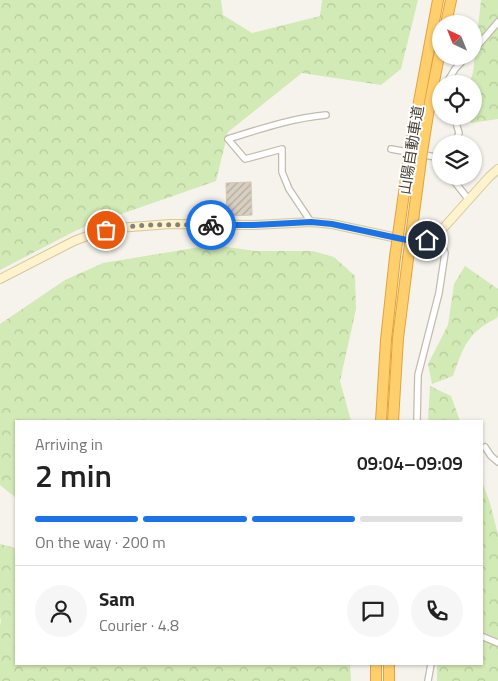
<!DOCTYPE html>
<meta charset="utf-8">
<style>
body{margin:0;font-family:"Titillium Web","Noto Sans JP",sans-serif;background:#f6f6f6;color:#222;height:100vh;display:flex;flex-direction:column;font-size:19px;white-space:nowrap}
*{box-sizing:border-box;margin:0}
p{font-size:16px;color:#767676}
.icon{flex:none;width:28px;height:28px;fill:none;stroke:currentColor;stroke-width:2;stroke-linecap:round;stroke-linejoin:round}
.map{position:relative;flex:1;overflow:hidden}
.drawer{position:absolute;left:15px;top:420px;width:468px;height:245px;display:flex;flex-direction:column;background:#fff;border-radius:0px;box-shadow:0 1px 4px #0004}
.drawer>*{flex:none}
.needle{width:32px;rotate:317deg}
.controls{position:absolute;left:432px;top:15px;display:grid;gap:10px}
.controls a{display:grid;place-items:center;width:50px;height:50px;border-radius:50%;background:#fff;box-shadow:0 1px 4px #0004;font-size:25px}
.pin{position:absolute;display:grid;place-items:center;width:42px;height:42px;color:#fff;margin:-21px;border:2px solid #fff;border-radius:50%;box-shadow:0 1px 5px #0007}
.courier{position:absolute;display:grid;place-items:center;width:50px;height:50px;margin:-25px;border:4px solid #1a73e8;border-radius:50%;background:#fff;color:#222;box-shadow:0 1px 6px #0007}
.head em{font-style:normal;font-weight:600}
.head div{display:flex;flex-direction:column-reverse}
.head{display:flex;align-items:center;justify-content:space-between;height:85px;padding:0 20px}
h1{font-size:32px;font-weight:600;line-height:38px}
.bar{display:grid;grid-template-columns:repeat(4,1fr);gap:8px 5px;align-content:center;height:60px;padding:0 20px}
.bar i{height:6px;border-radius:4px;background:#e0e0e0}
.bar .selected{background:#1a73e8}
.bar p{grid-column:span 4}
.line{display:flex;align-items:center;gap:12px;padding:0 20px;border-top:1px solid #e0e0e0}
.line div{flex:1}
.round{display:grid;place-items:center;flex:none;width:52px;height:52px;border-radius:26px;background:#f6f6f6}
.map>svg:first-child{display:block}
</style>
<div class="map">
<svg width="498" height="681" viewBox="0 0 498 681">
<defs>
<pattern id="forest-crowns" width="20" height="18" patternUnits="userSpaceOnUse" patternTransform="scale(1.25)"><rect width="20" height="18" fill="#d2eab5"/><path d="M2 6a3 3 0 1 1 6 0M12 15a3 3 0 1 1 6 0" fill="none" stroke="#b6ca9c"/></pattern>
<pattern id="building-hatch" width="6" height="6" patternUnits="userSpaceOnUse" patternTransform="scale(1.25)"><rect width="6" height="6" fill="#d8cfc1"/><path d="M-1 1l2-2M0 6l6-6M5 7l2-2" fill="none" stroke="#b1aa9e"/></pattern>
</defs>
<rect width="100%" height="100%" fill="#f6f3ec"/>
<!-- forest -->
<g fill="url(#forest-crowns)">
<polygon points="0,0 221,0 223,15 252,33 320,16 322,0 418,0 401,69 381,85 302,73 228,132 216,181 81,228 0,270"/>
<polygon points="481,0 498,0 498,119 471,123 470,116 474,116 474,84 469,84 473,73"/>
<polygon points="212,245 256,251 313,251 334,257 355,276 356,309 340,381 351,421 16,421 16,498 0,485 0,324 65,280 103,263"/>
<path d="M465,266L498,289V315L497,318C467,333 464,346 453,376L432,384L428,364L448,325L454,284Z"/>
<polygon points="430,386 451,396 460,421 428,421"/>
<polygon points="481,479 490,503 498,535 498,681 437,681 437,664 481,664"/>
<polygon points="0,544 16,548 16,664 350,664 351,681 0,681 0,626 1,621 0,617"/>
</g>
<!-- building -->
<polygon fill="url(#building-hatch)" stroke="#d3c7b4" points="251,182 252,215 227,216 226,183"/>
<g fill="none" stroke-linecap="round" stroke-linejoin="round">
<!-- street casing -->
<g stroke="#c2bbae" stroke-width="8">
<g id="street">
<polyline points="474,50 498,22"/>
<polyline points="446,84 455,69 467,56"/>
<polyline points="454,116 459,133 455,144"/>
<polyline points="391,149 441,158"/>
<polyline points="450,176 469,200"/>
<path d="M311,222L289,189L282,172V149L245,159L228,139C260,129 292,118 326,115"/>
<polyline points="417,421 418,375 439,293 445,253 438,234"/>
<polyline points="485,447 491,456 498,462"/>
<polyline points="481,636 498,643"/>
<polyline points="428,681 431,664"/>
</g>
</g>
<!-- secondary casing -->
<g stroke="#d6c79b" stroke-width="10">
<polyline id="secondary" points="0,279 74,241 95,233 118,228 170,224 253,225 311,222 332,224 416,242 427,240 438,234 489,177 498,169"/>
</g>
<!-- highway casing -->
<g stroke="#e0a43c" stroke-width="12">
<g id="highway">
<polyline points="446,24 451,0"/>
<polyline points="410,150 438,0"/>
<polyline points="422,152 430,102 441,46"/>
<polyline points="381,421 386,340 395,257"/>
<polyline points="393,421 398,338 408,259"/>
<polyline points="376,664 376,681"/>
<polyline points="389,664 389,681"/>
</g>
</g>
<!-- street -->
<use href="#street" stroke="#fff" stroke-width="5.5"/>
<!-- secondary -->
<use href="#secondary" stroke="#fff3cd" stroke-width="8"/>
<!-- highway -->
<use href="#highway" stroke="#ffcf6e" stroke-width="10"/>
<!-- highway-bridge casing -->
<g stroke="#e0a43c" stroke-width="12" stroke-linecap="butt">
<g id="highway-bridge">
<polyline points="395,257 410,150"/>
<polyline points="408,259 422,152"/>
</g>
</g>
<!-- highway-bridge -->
<use href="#highway-bridge" stroke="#ffcf6e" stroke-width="10"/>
</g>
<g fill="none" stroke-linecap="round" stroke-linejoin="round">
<!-- done -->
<path stroke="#878178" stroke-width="5" stroke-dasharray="0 9" d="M106,230C141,223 176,225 211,225"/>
<!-- route -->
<polyline stroke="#1a73e8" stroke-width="6" points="211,225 253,225 311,222 332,224 416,242 427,240"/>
</g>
<g text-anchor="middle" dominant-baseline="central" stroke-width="4" stroke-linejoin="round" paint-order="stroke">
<!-- street labels -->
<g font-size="15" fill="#4b4439" stroke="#fff">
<text transform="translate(411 150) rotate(-81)">山陽自動車道</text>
</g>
</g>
</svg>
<div class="controls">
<a><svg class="needle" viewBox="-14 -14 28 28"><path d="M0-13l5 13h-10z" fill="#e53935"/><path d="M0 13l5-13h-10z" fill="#767676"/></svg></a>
<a><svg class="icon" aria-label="locate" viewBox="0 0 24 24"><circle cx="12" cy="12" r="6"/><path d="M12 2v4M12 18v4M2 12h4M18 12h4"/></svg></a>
<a><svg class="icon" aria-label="layers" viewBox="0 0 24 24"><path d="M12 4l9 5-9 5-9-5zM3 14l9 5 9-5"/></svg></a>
</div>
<div class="pin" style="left:106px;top:230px;background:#ea580c"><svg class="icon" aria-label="bag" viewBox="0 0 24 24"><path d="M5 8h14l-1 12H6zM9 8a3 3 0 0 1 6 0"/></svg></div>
<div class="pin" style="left:427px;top:240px;background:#1f2937"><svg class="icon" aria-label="home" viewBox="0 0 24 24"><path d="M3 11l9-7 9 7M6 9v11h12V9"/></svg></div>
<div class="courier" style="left:211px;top:225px"><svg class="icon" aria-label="bike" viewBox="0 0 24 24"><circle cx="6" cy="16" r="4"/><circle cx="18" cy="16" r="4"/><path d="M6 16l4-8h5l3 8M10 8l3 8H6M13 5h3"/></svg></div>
<section class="drawer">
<div class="head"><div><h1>2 min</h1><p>Arriving in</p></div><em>09:04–09:09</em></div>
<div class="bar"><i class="selected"></i><i class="selected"></i><i class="selected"></i><i></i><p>On the way · 200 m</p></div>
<div class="line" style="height:90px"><a class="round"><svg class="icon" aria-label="person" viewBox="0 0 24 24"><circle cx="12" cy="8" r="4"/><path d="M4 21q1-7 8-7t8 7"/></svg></a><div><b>Sam</b><p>Courier · 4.8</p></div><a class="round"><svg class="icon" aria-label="chat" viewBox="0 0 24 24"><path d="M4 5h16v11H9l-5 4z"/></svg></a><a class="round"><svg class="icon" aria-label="phone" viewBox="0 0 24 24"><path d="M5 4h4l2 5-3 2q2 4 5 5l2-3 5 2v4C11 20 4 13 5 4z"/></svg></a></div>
</section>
</div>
